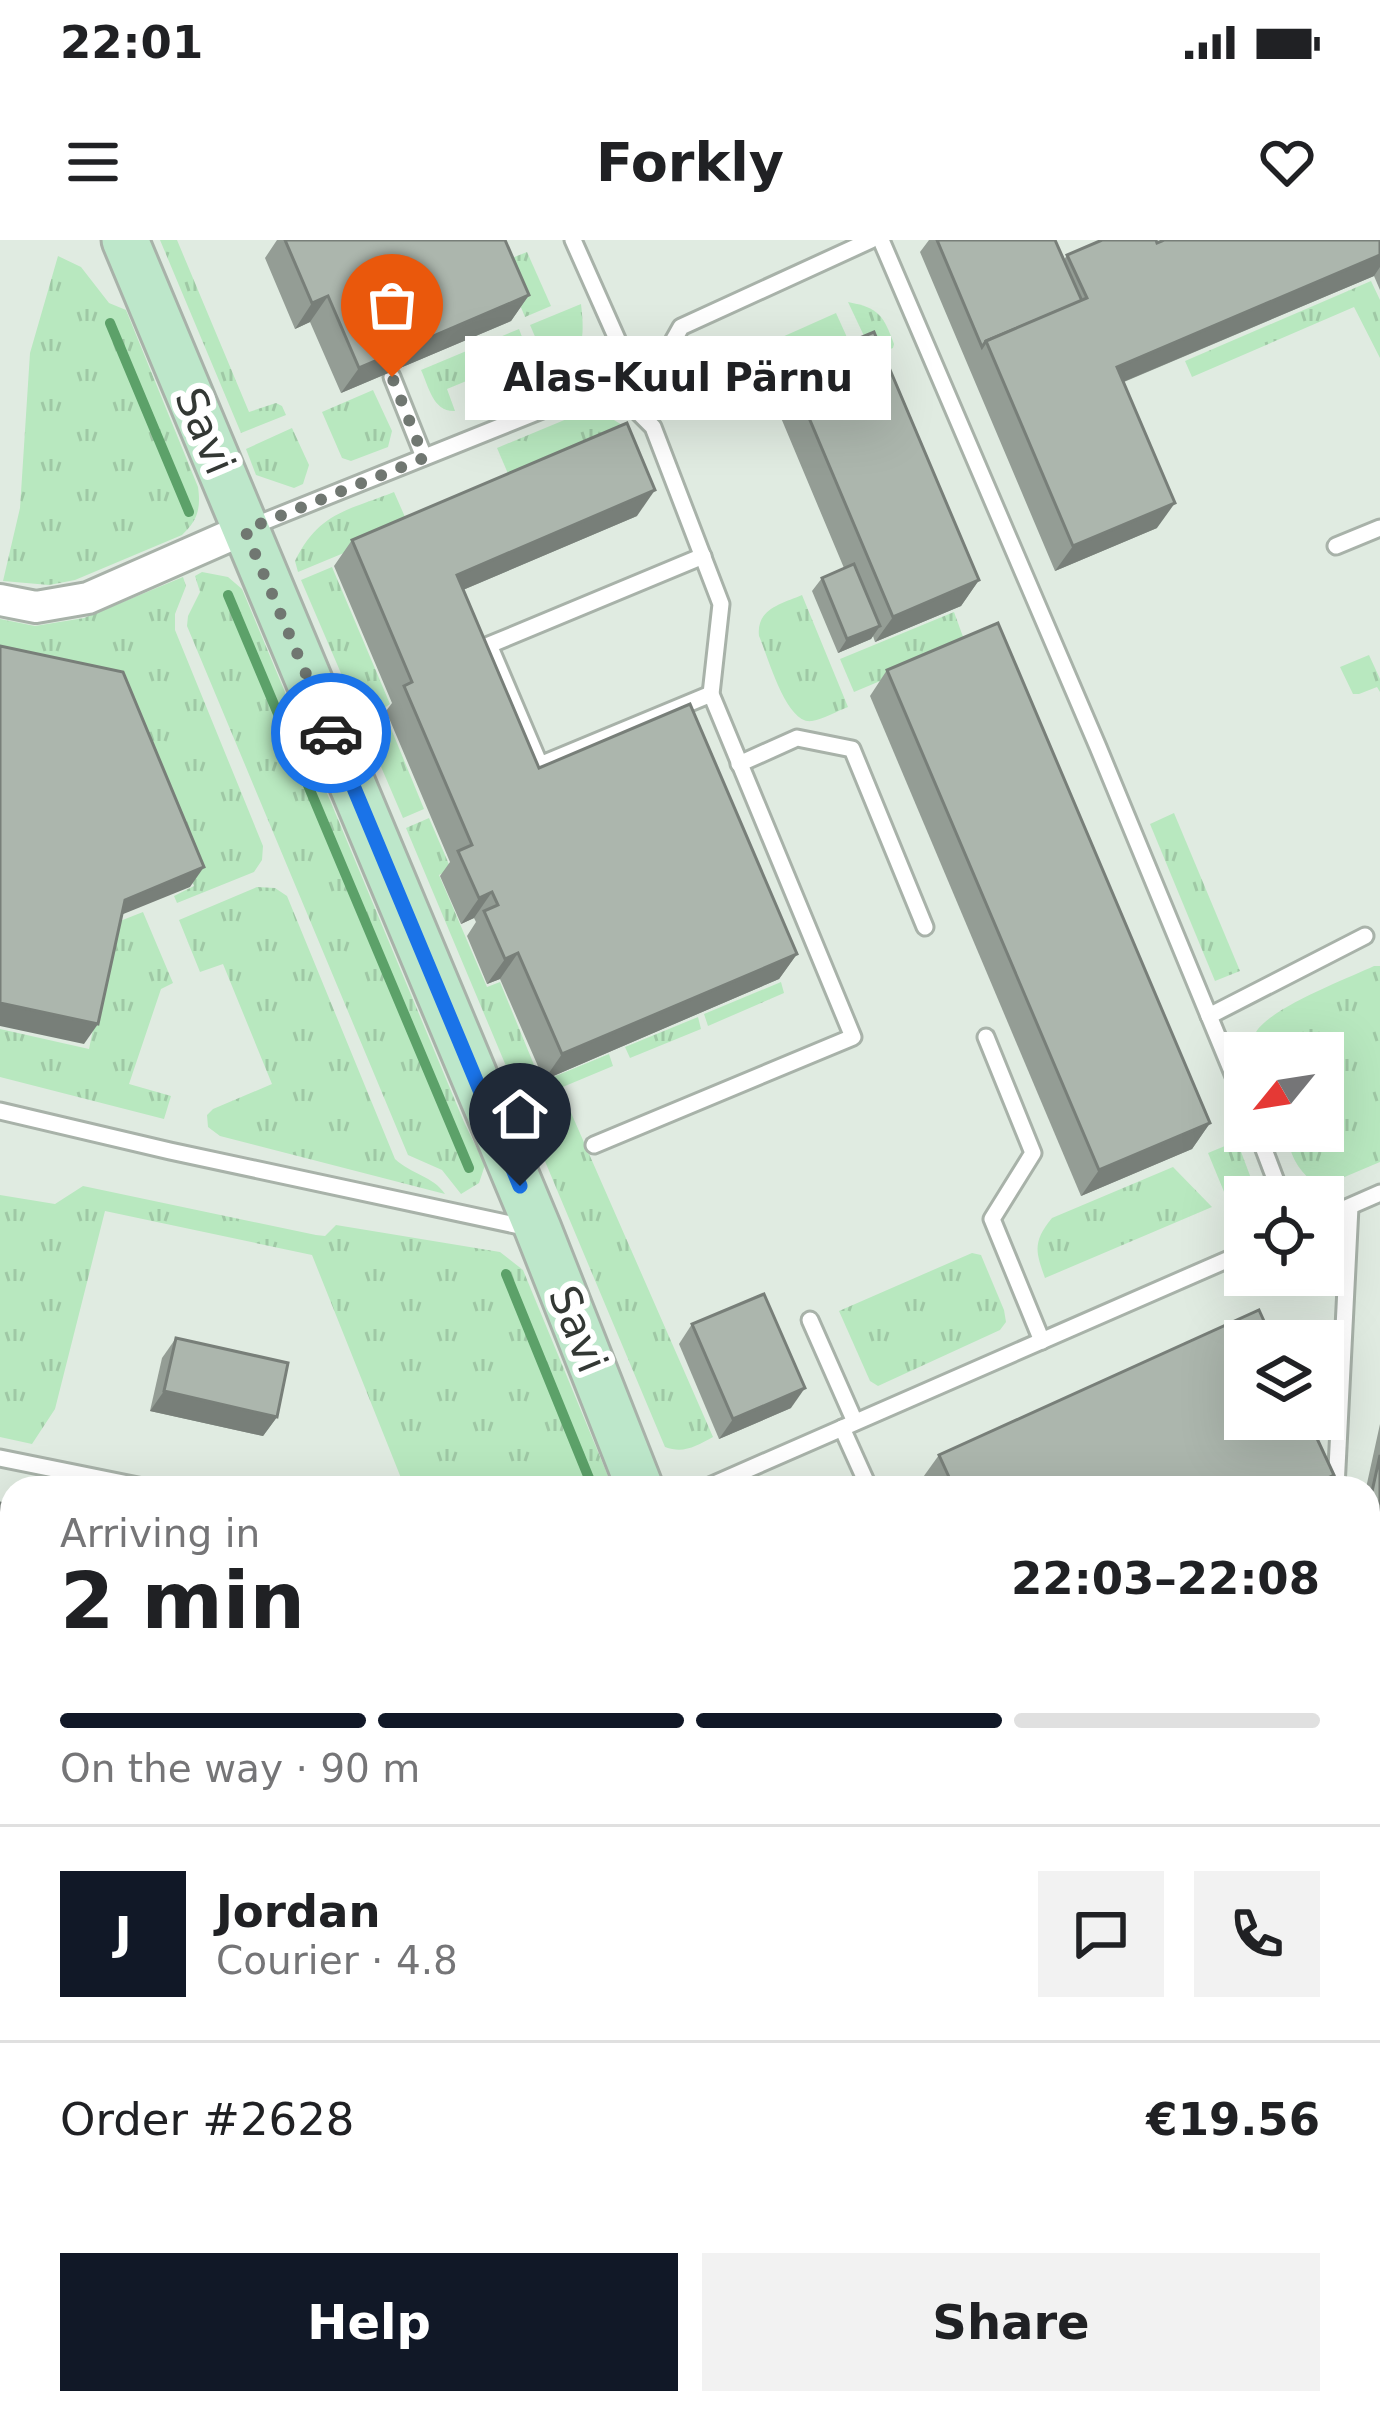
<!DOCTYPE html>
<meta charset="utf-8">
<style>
body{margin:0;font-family:"DejaVu Sans",sans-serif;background:#f2f2f2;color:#202124;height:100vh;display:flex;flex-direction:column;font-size:45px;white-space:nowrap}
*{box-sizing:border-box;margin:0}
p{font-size:39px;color:#757577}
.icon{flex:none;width:66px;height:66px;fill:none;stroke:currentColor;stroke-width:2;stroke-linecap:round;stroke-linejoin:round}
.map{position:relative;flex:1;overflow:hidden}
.sheet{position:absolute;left:0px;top:1236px;width:1380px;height:939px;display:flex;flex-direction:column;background:#fff;border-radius:36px 36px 0 0;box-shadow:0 12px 48px #0002}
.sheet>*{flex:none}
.needle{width:78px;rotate:240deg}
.fabs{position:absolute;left:1224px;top:792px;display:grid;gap:24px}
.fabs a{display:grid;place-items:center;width:120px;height:120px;border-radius:0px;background:#fff;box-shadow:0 12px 48px #0002;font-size:60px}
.pin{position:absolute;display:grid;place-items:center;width:102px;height:102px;color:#fff;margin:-123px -51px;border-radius:50% 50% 50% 0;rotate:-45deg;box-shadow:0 0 12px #0007}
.pin .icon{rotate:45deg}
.courier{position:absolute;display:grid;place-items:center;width:120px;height:120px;margin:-60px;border:9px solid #1a73e8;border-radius:50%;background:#fff;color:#222;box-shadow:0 3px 15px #0007}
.bubble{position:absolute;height:84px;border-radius:0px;background:#fff;box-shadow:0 12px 48px #0002;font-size:39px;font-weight:700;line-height:84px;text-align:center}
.headline em{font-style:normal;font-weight:700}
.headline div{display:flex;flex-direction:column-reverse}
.headline{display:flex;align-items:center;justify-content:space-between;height:204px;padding:0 60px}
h1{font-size:78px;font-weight:700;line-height:90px}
.bar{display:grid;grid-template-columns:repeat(4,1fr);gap:18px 12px;align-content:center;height:144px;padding:0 60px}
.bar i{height:15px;border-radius:9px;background:#e0e0e0}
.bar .active{background:#111827}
.bar p{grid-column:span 4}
.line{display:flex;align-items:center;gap:30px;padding:0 60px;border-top:3px solid #e0e0e0}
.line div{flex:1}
.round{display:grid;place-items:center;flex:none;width:126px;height:126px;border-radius:0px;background:#f2f2f2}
.button{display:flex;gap:24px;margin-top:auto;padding:24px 60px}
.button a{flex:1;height:138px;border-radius:0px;background:#111827;color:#fff;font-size:48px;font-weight:700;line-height:138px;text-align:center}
.button a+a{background:#f2f2f2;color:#202124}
.status{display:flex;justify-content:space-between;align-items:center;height:84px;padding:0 60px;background:#fff;direction:ltr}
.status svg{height:33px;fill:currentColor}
header{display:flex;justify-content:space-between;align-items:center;height:156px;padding:0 60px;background:#fff;font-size:54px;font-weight:700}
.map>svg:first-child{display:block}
</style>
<div class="status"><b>22:01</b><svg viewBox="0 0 49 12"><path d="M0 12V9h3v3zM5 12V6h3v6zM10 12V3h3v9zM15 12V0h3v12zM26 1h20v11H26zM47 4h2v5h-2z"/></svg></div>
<header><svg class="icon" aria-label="menu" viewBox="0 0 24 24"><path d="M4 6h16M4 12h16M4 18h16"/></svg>Forkly<svg class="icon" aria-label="heart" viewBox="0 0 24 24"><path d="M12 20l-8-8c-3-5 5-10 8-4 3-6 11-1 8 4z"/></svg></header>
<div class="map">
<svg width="1380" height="2174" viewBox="0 0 1380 2174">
<defs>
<pattern id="grass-tufts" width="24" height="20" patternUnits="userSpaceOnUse" patternTransform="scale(3)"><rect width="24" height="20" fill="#b8e8bf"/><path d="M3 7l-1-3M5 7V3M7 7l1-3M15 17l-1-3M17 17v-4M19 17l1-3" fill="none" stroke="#9fc8a5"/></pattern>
</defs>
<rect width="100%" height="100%" fill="#e0ebe1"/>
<!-- grass -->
<g fill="url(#grass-tufts)">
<polygon points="160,0 177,0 249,172 276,163 282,166 286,175 241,193"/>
<polygon points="527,12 551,66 525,77 502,22"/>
<path d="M58,16L81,27L109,63L126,70L198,247C201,268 198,280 182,295L75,340L49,345L3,341L20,268L30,113Z"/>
<polygon points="1371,41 1380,60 1380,118 1354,67 1192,137 1185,121"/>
<path d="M848,62C879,68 883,75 894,104L893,108L873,115Z"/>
<path d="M581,64C585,99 584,117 552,136L530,85Z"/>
<polygon points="836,73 855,115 772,151 755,109"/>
<path d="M519,89L529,115L447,149L455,171C433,172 429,147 421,130Z"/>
<polygon points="373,150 392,191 388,207 351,221 342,218 322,172"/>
<polygon points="606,175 622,185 629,195 512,243 497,208 574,176"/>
<polygon points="292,188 309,225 303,244 294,248 256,235 246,209"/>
<path d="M394,252L409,286L298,332L295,321C319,272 347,271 394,252Z"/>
<polygon points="332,327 390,464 383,469 424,569 403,578 301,340"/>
<polygon points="202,332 228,337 242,349 464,882 485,925 479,943 461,954 442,930 408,915 187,386 188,376 200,352 195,336"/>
<polygon points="183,337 186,346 175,374 175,390 263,606 262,620 254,632 177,663 174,656 194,646 113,446 0,422 0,379 35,386 84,378"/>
<path d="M802,355L848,467C837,471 824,479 812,481C786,485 768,416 759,396C756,369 781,364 802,355Z"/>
<polygon points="954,372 966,405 854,452 840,419"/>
<polygon points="1369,415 1380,439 1380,452 1377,447 1359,454 1353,454 1340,427"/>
<polygon points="1174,573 1240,731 1215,741 1150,584"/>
<polygon points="429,578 451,629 439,635 487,747 500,742 541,842 609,814 613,826 522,864 406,588"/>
<path d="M257,647L275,648L287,656L395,919C411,934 433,936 445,954L220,896L208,887L207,875L213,869L272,844L223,724L200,732L179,680Z"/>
<polygon points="143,672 173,743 161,749 129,844 171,856 164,879 0,837 0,789 89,809 115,683"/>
<path d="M1374,726H1380V922L1335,941L1314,943C1297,929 1288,913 1288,891H1323V813H1252C1253,807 1253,800 1255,794C1266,769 1349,738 1374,726Z"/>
<polygon points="781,742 784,753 708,786 704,774"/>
<polygon points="698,777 701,789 630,818 625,807"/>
<path d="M565,859L713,1197C696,1206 684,1214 665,1207L526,876Z"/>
<polygon points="1237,901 1258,957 1245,957 1245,985 1239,988 1208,913"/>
<path d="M1173,927L1212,967L1045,1038C1035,1011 1033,1001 1052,978Z"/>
<polygon points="83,946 316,995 325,996 336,985 500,1012 523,1030 608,1236 610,1248 405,1248 312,1015 105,971 55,1169 32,1204 0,1197 0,955 55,964"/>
<polygon points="972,1013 981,1015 1004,1070 1006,1082 1000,1090 878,1146 870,1141 839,1071"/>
<polygon points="1368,1829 1380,1831 1380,1960 1368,1957"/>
</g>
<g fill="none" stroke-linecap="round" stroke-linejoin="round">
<!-- stream -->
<g stroke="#5ca169" stroke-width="10">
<polyline points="110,83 189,272"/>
<polyline points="228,355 469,928"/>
<polyline points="506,1034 593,1248"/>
</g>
<!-- lane casing -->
<g stroke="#a8b2a9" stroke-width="21">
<g id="lane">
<polyline points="573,0 617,99 624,158"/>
<polyline points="881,0 1098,507 1245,863"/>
<polyline points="392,137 424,217"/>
<polyline points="635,169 681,87 871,0"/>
<polyline points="248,288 592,150 624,158 653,187 721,364 711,454 853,797 594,905"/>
<polyline points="1336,306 1380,288"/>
<polyline points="703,316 489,405 540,525 711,454"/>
<polyline points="739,524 797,498 852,509 925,687"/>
<polyline points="1209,776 1365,696"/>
<polyline points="986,797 1033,913 992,979 1042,1101"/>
<polyline points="0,871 170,911 529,988"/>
<polyline points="1257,891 1282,957"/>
<polyline points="1323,978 1380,953"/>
<polyline points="810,1080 855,1182"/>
<polyline points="842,1188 869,1248"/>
<polyline points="0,1218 148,1248"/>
<polyline points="705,1248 1245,1012"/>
<polyline points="1336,1248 1350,967"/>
<polyline points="0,1941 12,1943"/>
<polyline points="718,2163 723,2174"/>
<polyline points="1122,2163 1127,2174"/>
</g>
</g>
<!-- street casing -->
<g stroke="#a8b2a9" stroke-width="36">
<g id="street">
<polyline points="0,360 36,367 88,358 245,289"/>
<polyline points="0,2171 39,2163"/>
</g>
</g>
<!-- secondary casing -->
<g stroke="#a8b2a9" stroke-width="51">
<g id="secondary">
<polyline points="125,0 538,989 640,1248"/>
<polyline points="1035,2163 1040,2174"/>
</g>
</g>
<!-- lane -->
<use href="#lane" stroke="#fff" stroke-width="15"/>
<!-- street -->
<use href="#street" stroke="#fff" stroke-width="30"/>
<!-- secondary -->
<use href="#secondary" stroke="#bde7ca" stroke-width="45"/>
</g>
<!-- wall -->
<g fill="#949d95">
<polygon points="277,0 505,0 529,55 511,81 341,153 310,82 295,89 265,18"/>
<polygon points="929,0 1055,0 1064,20 1067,15 1157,3 1380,0 1380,50 1374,36 1124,142 1157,288 1055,331 920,12"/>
<polygon points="788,128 979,340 961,366 875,402 873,396 871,399 838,413 812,351 822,338 844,328 771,154"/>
<polygon points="637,276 463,350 539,528 797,714 779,739 544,840 500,739 487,744 467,696 476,682 474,678 461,684 440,636 450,622 386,471 392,463 334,326 352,300"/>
<polygon points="887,430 1210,883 1192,909 1081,956 870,456"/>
<polygon points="692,1084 791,1168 719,1199 679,1104"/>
<polygon points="176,1098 277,1177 263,1196 150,1171 162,1118"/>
<polygon points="1380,1184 1380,1820 1368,1818 1368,1471 1372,1454 1368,1453 1368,1365 1372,1349 1368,1348 1368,1248 1366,1248"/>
<polygon points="939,1215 1325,1248 924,1248 921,1240"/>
<polygon points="1278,2163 1368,2163 1380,2174 1275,2174"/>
</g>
<!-- shaded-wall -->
<g fill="#787f79">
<polygon points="1380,15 1380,27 1374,36 1099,152 1117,127"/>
<polygon points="529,55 511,81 341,153 359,128"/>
<polygon points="328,56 310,82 295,89 312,63"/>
<polygon points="655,250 637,276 439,360 457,335"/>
<polygon points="1175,263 1157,288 1055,331 1073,306"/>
<polygon points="979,340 961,366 875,402 893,377"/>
<polygon points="880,386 871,399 838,413 847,399"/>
<polygon points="204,627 190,647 111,679 125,660"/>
<polygon points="492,652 474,678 461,684 479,658"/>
<polygon points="518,713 500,739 487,744 505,719"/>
<polygon points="797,714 779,739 544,840 562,814"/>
<polygon points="0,763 98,784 84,804 0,786"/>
<polygon points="1210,883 1192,909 1081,956 1099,930"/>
<polygon points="805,1148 791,1168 719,1199 733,1179"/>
<polygon points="164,1151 277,1177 263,1196 150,1171"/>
<polygon points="1334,1235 1325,1248 1306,1248"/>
<polygon points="1368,1333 1380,1335 1372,1349 1368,1348"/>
<polygon points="1368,1438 1380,1440 1372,1454 1368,1453"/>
<polygon points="1368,1802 1380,1805 1380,1820 1368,1818"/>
<polygon points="0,1845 12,1848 12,1871 0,1868"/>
</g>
<!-- building -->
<g fill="#acb6ad" stroke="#787f79" stroke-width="3">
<polygon points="285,0 505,0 529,55 359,128 328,56 312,63"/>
<polygon points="937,0 1055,0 1082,61 986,101 982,107"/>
<polygon points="1102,0 1156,0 1157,3 1164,0 1380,0 1380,15 1117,127 1175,263 1073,306 986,101 1087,58 1067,15"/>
<polygon points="874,92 979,340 893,377 788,128"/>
<polygon points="627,183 655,250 457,335 539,528 690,464 797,714 562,814 518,713 505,719 484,671 498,665 492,652 479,658 458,611 472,605 404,446 412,442 352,300"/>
<polygon points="854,324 880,386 847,399 822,338"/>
<polygon points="998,383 1210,883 1099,930 887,430"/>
<polygon points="0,406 123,432 204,627 125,660 98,784 0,763"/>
<polygon points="764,1054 805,1148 733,1179 692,1084"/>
<polygon points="1259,1070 1273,1101 1245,1101 1245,1179 1308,1179 1334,1235 1306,1248 954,1248 939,1215"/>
<polygon points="176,1098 288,1123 277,1177 164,1151"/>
<polygon points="1380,1215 1380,1335 1368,1333 1368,1270"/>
<polygon points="0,1263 12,1266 12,1848 0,1845"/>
<polygon points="1380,1340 1380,1440 1368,1438 1368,1396"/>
<polygon points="1380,1446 1380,1805 1368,1802 1368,1502"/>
<polygon points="1369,1997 1380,1999 1380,2174 1282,2174 1284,2163 1368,2163"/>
</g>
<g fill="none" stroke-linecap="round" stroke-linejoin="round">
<!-- done -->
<polyline stroke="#707771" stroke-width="12" stroke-dasharray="0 21.6" points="331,493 245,290 424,218 392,137"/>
<!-- route -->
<polyline stroke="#1a73e8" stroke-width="15" points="331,493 520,946"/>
</g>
<g text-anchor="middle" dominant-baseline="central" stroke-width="12" stroke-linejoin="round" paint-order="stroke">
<!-- street labels -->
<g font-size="42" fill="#333834" stroke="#fff">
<text transform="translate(205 191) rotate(67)">Savi</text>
<text transform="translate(578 1089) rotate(68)">Savi</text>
</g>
</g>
</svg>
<div class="fabs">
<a><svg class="needle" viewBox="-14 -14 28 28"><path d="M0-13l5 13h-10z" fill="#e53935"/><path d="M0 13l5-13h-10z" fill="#757577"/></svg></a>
<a><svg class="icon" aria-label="locate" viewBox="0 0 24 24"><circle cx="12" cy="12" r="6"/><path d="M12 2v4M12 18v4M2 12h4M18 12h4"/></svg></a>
<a><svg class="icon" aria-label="layers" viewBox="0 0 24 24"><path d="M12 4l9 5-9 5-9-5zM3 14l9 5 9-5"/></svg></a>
</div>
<div class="pin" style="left:392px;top:137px;background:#ea580c"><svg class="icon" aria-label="bag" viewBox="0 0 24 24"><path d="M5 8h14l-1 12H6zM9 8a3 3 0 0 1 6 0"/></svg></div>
<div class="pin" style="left:520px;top:946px;background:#1f2937"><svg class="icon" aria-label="home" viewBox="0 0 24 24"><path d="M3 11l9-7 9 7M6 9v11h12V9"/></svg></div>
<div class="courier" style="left:331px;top:493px"><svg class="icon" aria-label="car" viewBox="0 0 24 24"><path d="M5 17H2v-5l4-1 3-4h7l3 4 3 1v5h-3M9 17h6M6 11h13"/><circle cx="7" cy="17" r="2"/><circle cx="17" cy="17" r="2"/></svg></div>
<div class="bubble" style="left:465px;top:96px;width:426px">Alas-Kuul Pärnu</div>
<section class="sheet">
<div class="headline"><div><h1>2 min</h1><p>Arriving in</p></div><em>22:03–22:08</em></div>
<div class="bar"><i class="active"></i><i class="active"></i><i class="active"></i><i></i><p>On the way · 90 m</p></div>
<div class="line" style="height:216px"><b class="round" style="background:#111827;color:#fff">J</b><div><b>Jordan</b><p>Courier · 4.8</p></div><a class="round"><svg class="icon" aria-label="chat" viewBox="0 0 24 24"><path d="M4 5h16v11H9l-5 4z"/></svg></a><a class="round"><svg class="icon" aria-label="phone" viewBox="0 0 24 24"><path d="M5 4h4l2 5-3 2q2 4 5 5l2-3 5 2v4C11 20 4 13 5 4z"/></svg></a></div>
<div class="line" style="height:156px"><div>Order #2628</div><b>€19.56</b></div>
<div class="button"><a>Help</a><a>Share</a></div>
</section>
</div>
